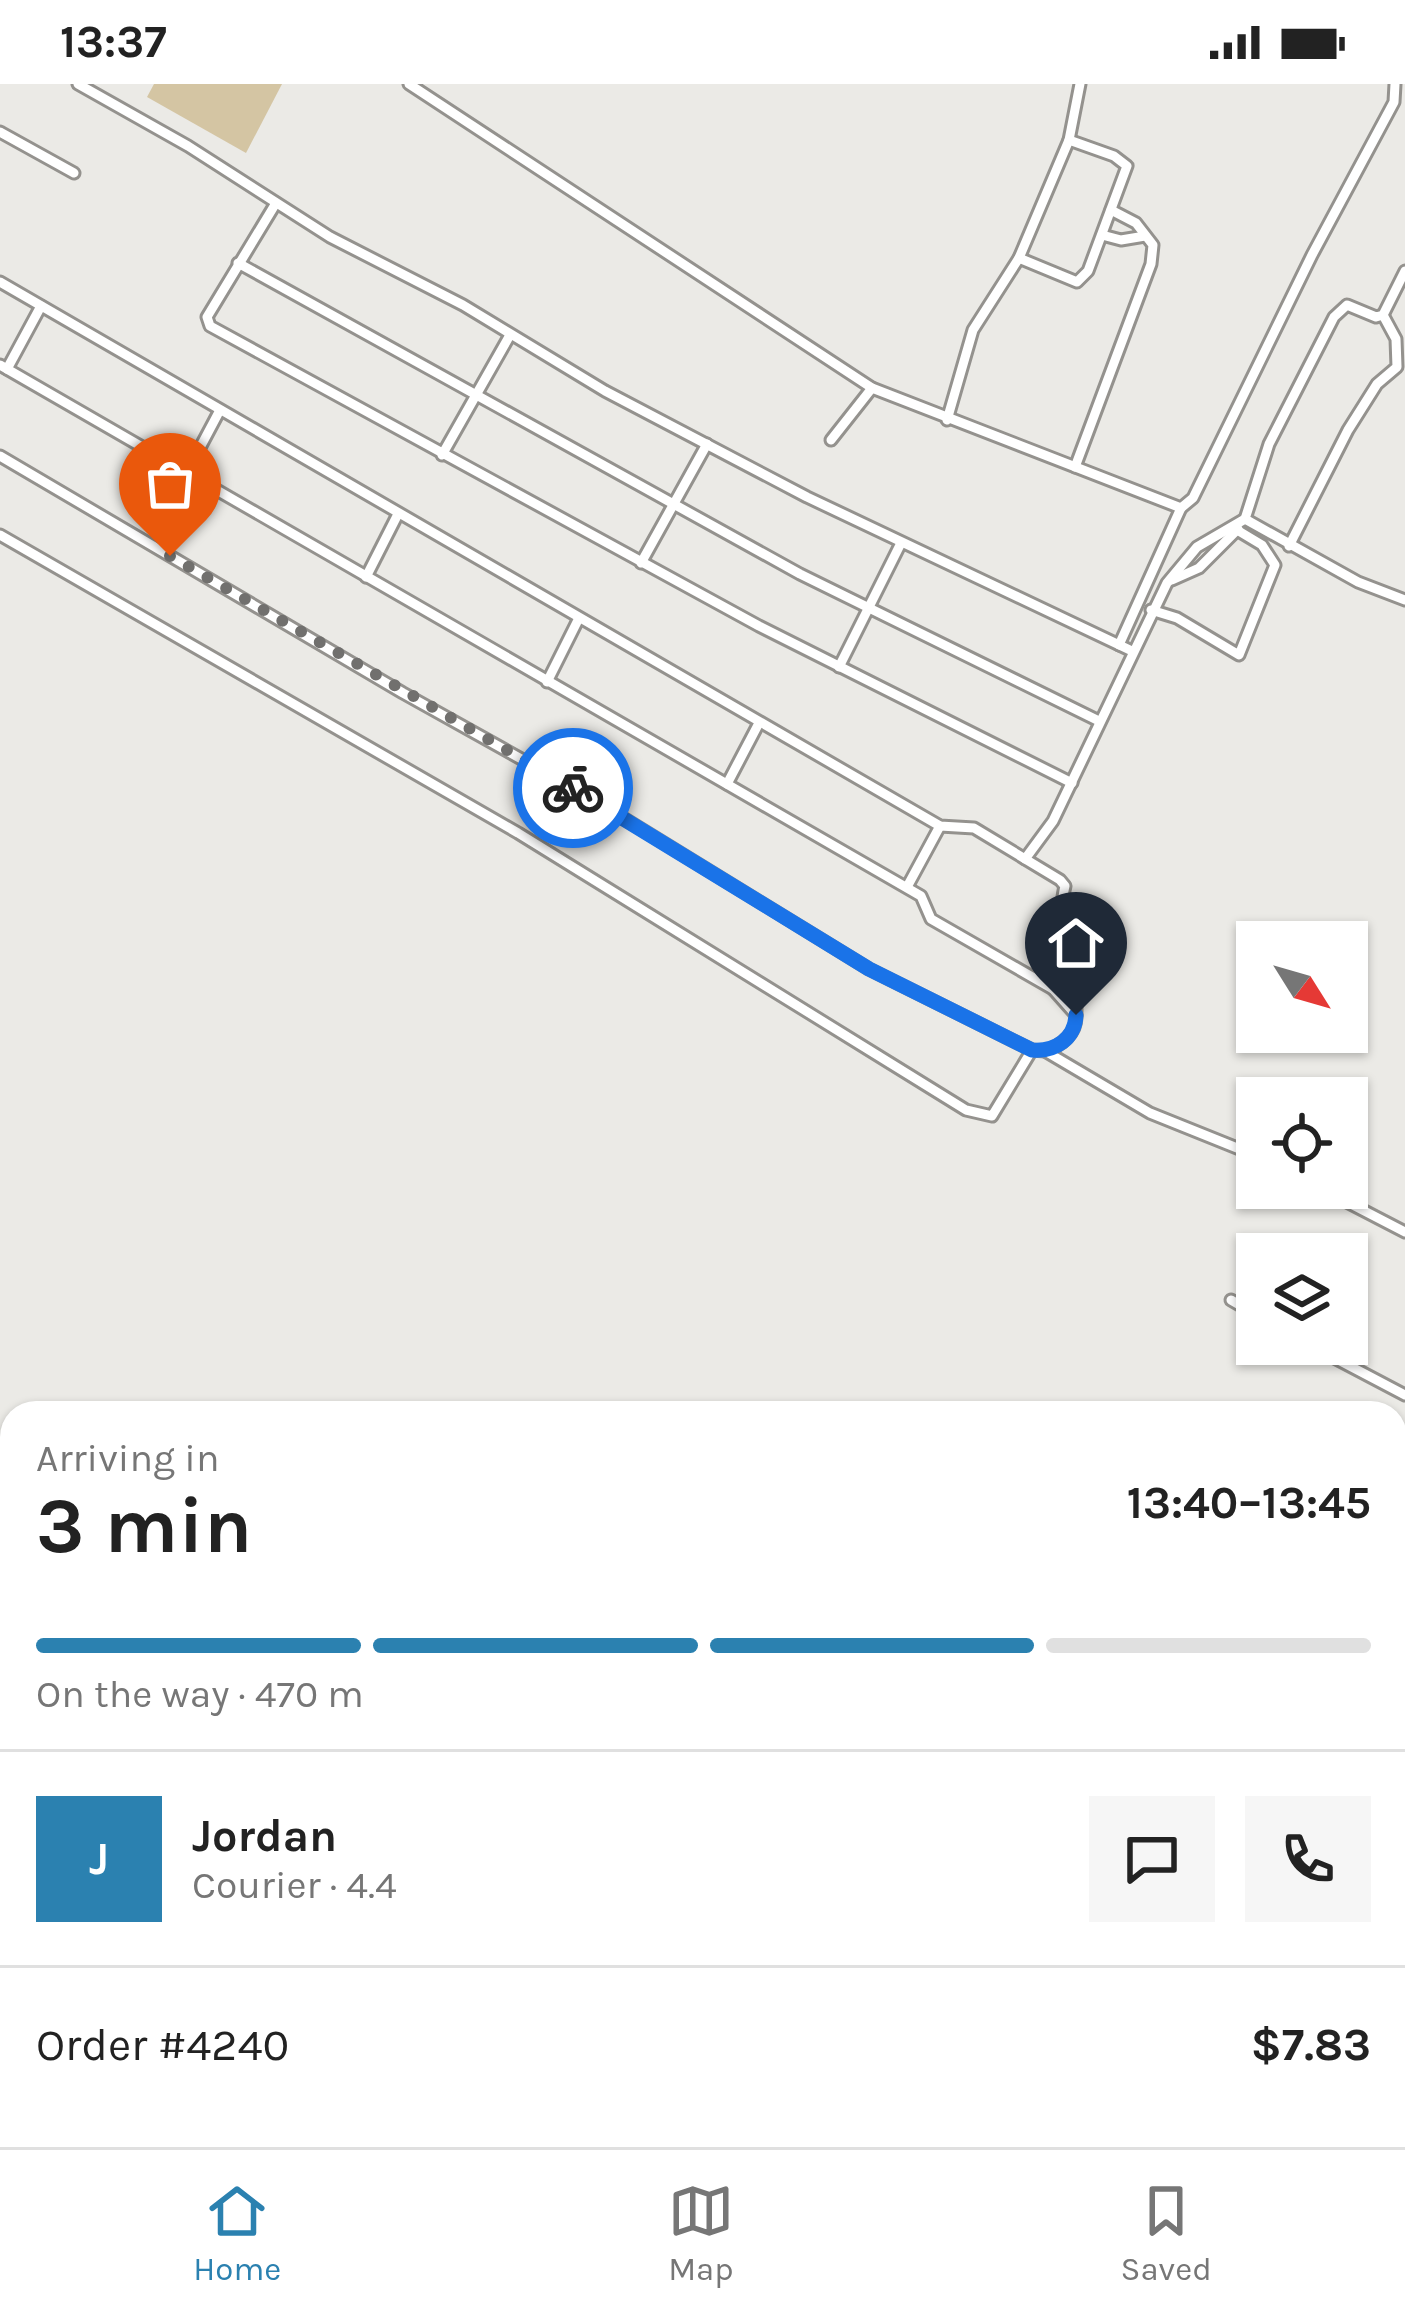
<!DOCTYPE html>
<meta charset="utf-8">
<style>
body{margin:0;font-family:Karla,sans-serif;background:#f6f6f6;color:#222;height:100vh;display:flex;flex-direction:column;font-size:45px;white-space:nowrap}
*{box-sizing:border-box;margin:0}
p{font-size:39px;color:#767676}
.icon{flex:none;width:66px;height:66px;fill:none;stroke:currentColor;stroke-width:2;stroke-linecap:round;stroke-linejoin:round}
.map{position:relative;flex:1;overflow:hidden}
.details{position:absolute;left:0px;top:1317px;width:1407px;height:747px;display:flex;flex-direction:column;background:#fff;border-radius:36px 36px 0 0;box-shadow:0 3px 9px #0004}
.details>*{flex:none}
.needle{width:78px;rotate:127deg}
.fabs{position:absolute;left:1236px;top:837px;display:grid;gap:24px}
.fabs a{display:grid;place-items:center;width:132px;height:132px;border-radius:0px;background:#fff;box-shadow:0 3px 9px #0004;font-size:60px}
.pin{position:absolute;display:grid;place-items:center;width:102px;height:102px;color:#fff;margin:-123px -51px;border-radius:50% 50% 50% 0;rotate:-45deg;box-shadow:0 0 12px #0007}
.pin .icon{rotate:45deg}
.courier{position:absolute;display:grid;place-items:center;width:120px;height:120px;margin:-60px;border:9px solid #1a73e8;border-radius:50%;background:#fff;color:#222;box-shadow:0 3px 15px #0007}
.overview em{font-style:normal;font-weight:700}
.overview div{display:flex;flex-direction:column-reverse}
.overview{display:flex;align-items:center;justify-content:space-between;height:204px;padding:0 36px}
h1{font-size:78px;font-weight:700;line-height:90px}
.bar{display:grid;grid-template-columns:repeat(4,1fr);gap:18px 12px;align-content:center;height:144px;padding:0 36px}
.bar i{height:15px;border-radius:9px;background:#e0e0e0}
.bar .on{background:#2b81b0}
.bar p{grid-column:span 4}
.line{display:flex;align-items:center;gap:30px;padding:0 36px;border-top:3px solid #e0e0e0}
.line div{flex:1}
.round{display:grid;place-items:center;flex:none;width:126px;height:126px;border-radius:0px;background:#f6f6f6}
.status{display:flex;justify-content:space-between;align-items:center;height:84px;padding:0 60px;background:#fff;direction:ltr}
.status svg{height:33px;fill:currentColor}
.dock{display:flex;justify-content:space-around;align-items:center;height:168px;border-top:3px solid #e0e0e0;background:#fff;font-size:33px;color:#767676}
.dock a{display:grid;justify-items:center;gap:6px}
.dock .on{color:#2b81b0}
.map>svg:first-child{display:block}
</style>
<div class="status"><b>13:37</b><svg viewBox="0 0 49 12"><path d="M0 12V9h3v3zM5 12V6h3v6zM10 12V3h3v9zM15 12V0h3v12zM26 1h20v11H26zM47 4h2v5h-2z"/></svg></div>
<div class="map">
<svg width="1405" height="2063" viewBox="0 0 1405 2063">
<rect width="100%" height="100%" fill="#ebeae6"/>
<!-- garden -->
<polygon fill="#d4c5a3" points="154,0 282,0 246,69 147,13"/>
<g fill="none" stroke-linecap="round" stroke-linejoin="round">
<!-- street casing -->
<g stroke="#94928e" stroke-width="15">
<g id="street">
<polyline points="78,0 188,62 330,153 463,221 605,307 807,413 1132,567"/>
<polyline points="409,0 872,304 1181,424 1193,414 1312,171 1394,18 1395,0"/>
<polyline points="0,48 74,89"/>
<polyline points="276,119 207,233 210,242 759,542 1072,699"/>
<polyline points="1102,151 1121,156 1145,152"/>
<polyline points="1019,174 1077,198 1088,187 1127,82 1114,72 1069,56"/>
<polyline points="238,179 800,490 1099,637"/>
<polyline points="1405,187 1383,231 1376,233 1347,221 1334,233 1269,360 1245,435 1358,498 1405,516"/>
<path d="M0,198L940,742L974,744L1060,796L1065,802C1057,835 1064,874 1053,905"/>
<path d="M0,281L921,812L931,835L1053,905L1076,931C1077,950 1061,962 1045,967"/>
<polyline points="7,285 41,222"/>
<polyline points="947,336 973,246 1019,174 1069,56 1080,0"/>
<polyline points="831,356 872,304"/>
<polyline points="442,371 510,251"/>
<polyline points="0,372 403,609 584,710 869,885 1032,966 1045,967 1150,1029 1257,1072"/>
<polyline points="1075,383 1151,180 1153,161 1136,139 1111,126"/>
<polyline points="186,390 220,326"/>
<polyline points="0,451 518,749 966,1026 992,1032 1032,966"/>
<polyline points="1289,462 1348,346 1377,300 1397,283 1396,255 1383,231"/>
<polyline points="641,479 707,360"/>
<polyline points="366,493 398,430"/>
<polyline points="1172,496 1199,484 1238,445"/>
<polyline points="1151,526 1177,534 1239,571 1275,481 1262,461 1237,446"/>
<polyline points="1119,561 1181,424"/>
<polyline points="839,583 901,459"/>
<polyline points="547,598 579,534"/>
<polyline points="727,700 759,639"/>
<polyline points="1025,775 1053,737 1167,499 1197,463 1245,435"/>
<polyline points="907,803 940,742"/>
<polyline points="1062,855 1076,908 1076,931"/>
<polyline points="1320,1104 1405,1148"/>
<polyline points="1231,1216 1257,1231"/>
<polyline points="1308,1260 1405,1311"/>
<polyline points="1395,1375 1405,1358"/>
<polyline points="1395,1396 1405,1400"/>
<polyline points="1395,1815 1405,1824"/>
<polyline points="984,2063 989,2052"/>
</g>
</g>
<!-- street -->
<use href="#street" stroke="#fff" stroke-width="9"/>
</g>
<g fill="none" stroke-linecap="round" stroke-linejoin="round">
<!-- done -->
<polyline stroke="#71706e" stroke-width="12" stroke-dasharray="0 21.6" points="170,472 573,704"/>
<!-- route -->
<path stroke="#1a73e8" stroke-width="15" d="M573,704L869,885L1032,966C1055,968 1075,955 1076,931"/>
</g>
</svg>
<div class="fabs">
<a><svg class="needle" viewBox="-14 -14 28 28"><path d="M0-13l5 13h-10z" fill="#e53935"/><path d="M0 13l5-13h-10z" fill="#767676"/></svg></a>
<a><svg class="icon" aria-label="locate" viewBox="0 0 24 24"><circle cx="12" cy="12" r="6"/><path d="M12 2v4M12 18v4M2 12h4M18 12h4"/></svg></a>
<a><svg class="icon" aria-label="layers" viewBox="0 0 24 24"><path d="M12 4l9 5-9 5-9-5zM3 14l9 5 9-5"/></svg></a>
</div>
<div class="pin" style="left:170px;top:472px;background:#ea580c"><svg class="icon" aria-label="bag" viewBox="0 0 24 24"><path d="M5 8h14l-1 12H6zM9 8a3 3 0 0 1 6 0"/></svg></div>
<div class="pin" style="left:1076px;top:931px;background:#1f2937"><svg class="icon" aria-label="home" viewBox="0 0 24 24"><path d="M3 11l9-7 9 7M6 9v11h12V9"/></svg></div>
<div class="courier" style="left:573px;top:704px"><svg class="icon" aria-label="bike" viewBox="0 0 24 24"><circle cx="6" cy="16" r="4"/><circle cx="18" cy="16" r="4"/><path d="M6 16l4-8h5l3 8M10 8l3 8H6M13 5h3"/></svg></div>
<section class="details">
<div class="overview"><div><h1>3 min</h1><p>Arriving in</p></div><em>13:40–13:45</em></div>
<div class="bar"><i class="on"></i><i class="on"></i><i class="on"></i><i></i><p>On the way · 470 m</p></div>
<div class="line" style="height:216px"><b class="round" style="background:#2b81b0;color:#fff">J</b><div><b>Jordan</b><p>Courier · 4.4</p></div><a class="round"><svg class="icon" aria-label="chat" viewBox="0 0 24 24"><path d="M4 5h16v11H9l-5 4z"/></svg></a><a class="round"><svg class="icon" aria-label="phone" viewBox="0 0 24 24"><path d="M5 4h4l2 5-3 2q2 4 5 5l2-3 5 2v4C11 20 4 13 5 4z"/></svg></a></div>
<div class="line" style="height:156px"><div>Order #4240</div><b>$7.83</b></div>
</section>
</div>
<nav class="dock">
<a class="on"><svg class="icon" aria-label="home" viewBox="0 0 24 24"><path d="M3 11l9-7 9 7M6 9v11h12V9"/></svg>Home</a>
<a><svg class="icon" aria-label="map" viewBox="0 0 24 24"><path d="M3 6l6-2 6 2 6-2v14l-6 2-6-2-6 2zM9 4v14M15 6v14"/></svg>Map</a>
<a><svg class="icon" aria-label="saved" viewBox="0 0 24 24"><path d="M7 4h10v16l-5-4-5 4z"/></svg>Saved</a>
</nav>
